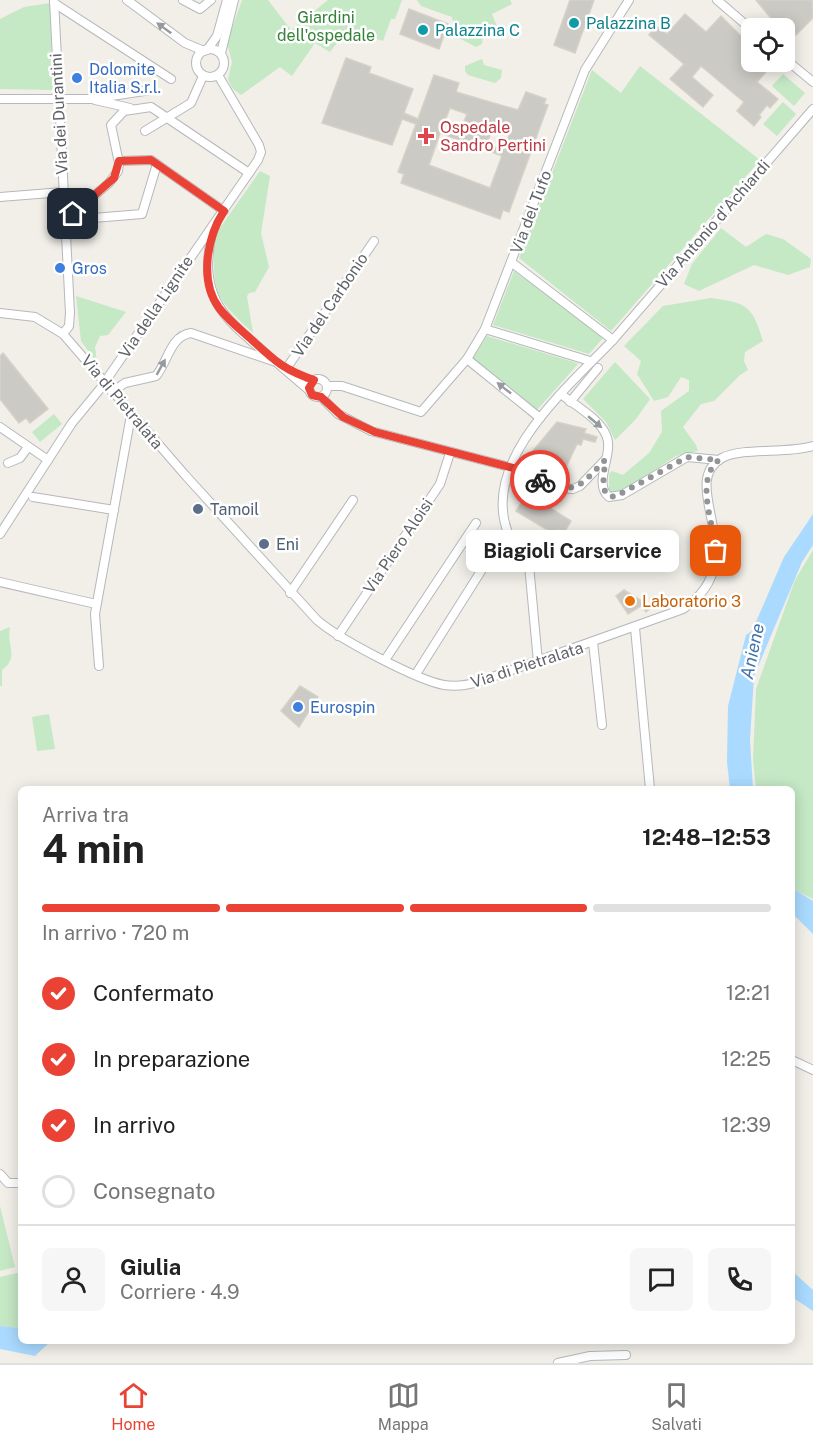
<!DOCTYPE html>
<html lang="it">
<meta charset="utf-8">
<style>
body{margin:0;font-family:"Public Sans",sans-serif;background:#f6f6f6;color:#222;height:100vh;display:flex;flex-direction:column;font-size:22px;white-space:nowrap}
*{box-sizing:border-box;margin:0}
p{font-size:20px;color:#767676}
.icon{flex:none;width:33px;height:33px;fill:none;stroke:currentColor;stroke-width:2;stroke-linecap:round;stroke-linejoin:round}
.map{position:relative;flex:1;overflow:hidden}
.details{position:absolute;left:18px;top:786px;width:777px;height:558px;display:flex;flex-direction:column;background:#fff;border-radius:9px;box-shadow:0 3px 15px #0003}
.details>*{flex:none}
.controls{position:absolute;left:741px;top:18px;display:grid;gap:12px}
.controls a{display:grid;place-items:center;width:54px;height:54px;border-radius:9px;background:#fff;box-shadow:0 3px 15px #0003;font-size:30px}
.pin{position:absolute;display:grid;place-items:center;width:51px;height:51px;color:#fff;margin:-26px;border-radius:12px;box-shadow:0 3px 9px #0006}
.courier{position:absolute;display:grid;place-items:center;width:60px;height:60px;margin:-30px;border:4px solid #ea4335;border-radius:50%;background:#fff;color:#222;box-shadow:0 2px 8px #0007}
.bubble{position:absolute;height:42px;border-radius:9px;background:#fff;box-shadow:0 3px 15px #0003;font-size:20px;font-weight:700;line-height:42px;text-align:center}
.overview em{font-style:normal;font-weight:700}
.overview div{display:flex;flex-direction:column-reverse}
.overview{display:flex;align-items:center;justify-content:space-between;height:102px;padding:0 24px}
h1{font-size:39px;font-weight:700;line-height:45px}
.bar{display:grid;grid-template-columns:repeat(4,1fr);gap:9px 6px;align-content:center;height:72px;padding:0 24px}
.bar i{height:8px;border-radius:4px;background:#e0e0e0}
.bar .on{background:#ea4335}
.bar p{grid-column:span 4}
.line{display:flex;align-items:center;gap:15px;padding:0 24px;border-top:2px solid #e0e0e0}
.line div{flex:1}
.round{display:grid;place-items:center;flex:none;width:63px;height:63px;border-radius:9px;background:#f6f6f6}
ol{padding:0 24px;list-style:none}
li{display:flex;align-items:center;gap:18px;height:66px}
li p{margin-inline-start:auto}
li .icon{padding:6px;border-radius:50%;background:#ea4335;color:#fff;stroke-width:4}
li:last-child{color:#767676}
li i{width:33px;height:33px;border:3px solid #e0e0e0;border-radius:50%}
.menu{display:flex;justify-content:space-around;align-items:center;height:84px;border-top:2px solid #e0e0e0;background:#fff;font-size:16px;color:#767676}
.menu a{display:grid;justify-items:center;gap:3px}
.menu .on{color:#ea4335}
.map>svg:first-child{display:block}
</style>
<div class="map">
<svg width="813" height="1363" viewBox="0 0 813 1363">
<rect width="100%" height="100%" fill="#f1efe8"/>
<!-- green -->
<g fill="#c5e8c5">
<polygon points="242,0 268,0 291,30 328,0 402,0 395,19 391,19 383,41 348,29 330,52 315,43 292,76 280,67 241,95 232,88 228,79 232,62 227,43"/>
<polygon points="417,0 510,0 512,4 492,14 498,29 483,36 482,44 476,47 455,36 452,17 421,6"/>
<polygon points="50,3 53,90 0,89 0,19 24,7"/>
<polygon points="482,59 484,65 502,70 501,78 495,83 468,75 465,71 465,66"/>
<polygon points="640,66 760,160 611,331 519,258 592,70 621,93"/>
<polygon points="783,74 805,93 794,106 772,86"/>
<polygon points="783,102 796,114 777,136 763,124"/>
<path d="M260,171L270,176L261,233L269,267L255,292L249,293L247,296L253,333C215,297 213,295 214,242L215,235Z"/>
<polygon points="721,228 746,247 766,234 783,239 811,259 810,267 788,275 754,265 699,291 684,284 692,264"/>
<polygon points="514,271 604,337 589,354 493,325"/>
<polygon points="76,296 126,312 108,335 100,336 95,347 97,363 81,341"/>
<path d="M711,298C747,303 752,305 763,341L745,352L744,361L748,370L740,375L714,401L701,404L683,427L696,445L698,451L676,456L623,491L609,492V474L612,471L623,475L649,453L662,432L661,411L689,391V380L681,377L668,397L654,401L637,374L641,361L624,346L663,306Z"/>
<polygon points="487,336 577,363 578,364 537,410 472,360"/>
<polygon points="615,362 650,399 636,419 615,440 606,422 583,399"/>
<polygon points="54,414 62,424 40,442 32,432"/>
<polygon points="813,550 813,899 795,890 792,885 792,789 756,789 753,760 756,689 795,580"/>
<path d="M10,627C6,646 20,657 2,670V686H0V631Z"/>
<polygon points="49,714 55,749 37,751 32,717"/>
<polygon points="0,1206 15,1267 0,1271"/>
<polygon points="21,1272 21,1328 0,1326 0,1277"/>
</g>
<!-- water -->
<g fill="#aadaff">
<polygon points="813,514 813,545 802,562 754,676 750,740 753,789 730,789 727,762 728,706 746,635 752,631 784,557"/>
<polygon points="792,888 813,901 813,934 792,913"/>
<polygon points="792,1271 813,1290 813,1311 792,1297"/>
<polygon points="0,1326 21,1328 21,1341 51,1341 35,1356 0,1349"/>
</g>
<!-- building -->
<g fill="#cccac5" stroke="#d6d1c6" stroke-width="1.5" fill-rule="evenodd">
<polygon points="570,0 594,0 575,53 554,45"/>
<polygon points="756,0 812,0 813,18 796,35 792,30 784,37 784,28 779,28"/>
<polygon points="409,9 448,24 439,49 400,34"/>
<polygon points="685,14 706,32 721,16 752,47 752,62 769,62 772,65 757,82 778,99 770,108 767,105 759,115 761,117 754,126 737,111 744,102 701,66 692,77 713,95 703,107 670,79 684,64 649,35 656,26 667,34"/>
<path d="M346,58L371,67L369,73L413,89L404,113L418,119L434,75L459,83L456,92L518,110L526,92L546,99L544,104L548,105L509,212L503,210L500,219L401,183L404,174L398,172L416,124L402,119L392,145L322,123ZM450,108L467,114L459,134L442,128ZM494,124L511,130L504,150L487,144ZM440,133L464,142L469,152L479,147L502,156L490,188L429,165Z"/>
<polygon points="3,353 48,409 30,423 26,418 19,423 0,399 0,356"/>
<polygon points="557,422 586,429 584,433 597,437 595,442 583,439 581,445 577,444 566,467 558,465 552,468 531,453"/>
<polygon points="524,498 541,508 544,504 571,521 564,533 557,529 554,534 516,511"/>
<polygon points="624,590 635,597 652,607 646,612 641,606 628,614 616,596"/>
<polygon points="300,686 318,697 299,727 281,711"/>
</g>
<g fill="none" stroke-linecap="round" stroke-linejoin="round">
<!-- minor casing -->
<g stroke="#b5b8bc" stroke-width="10">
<g id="minor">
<polyline points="54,0 70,313 69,326 63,334"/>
<polyline points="127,0 185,43 204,51"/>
<polyline points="183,0 200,9 211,0"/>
<polyline points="717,0 752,30"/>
<polyline points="54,3 171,79"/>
<circle cx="210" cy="63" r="14"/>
<polyline points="207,50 217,36 227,0"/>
<polyline points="221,53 234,0"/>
<polyline points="784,58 813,82"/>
<polyline points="0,99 92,99 151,90"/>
<polyline points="95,100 130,108"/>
<polyline points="145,131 191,103 203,76"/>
<polyline points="119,161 151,160 224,211"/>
<polyline points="0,197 63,192"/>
<polyline points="71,219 75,212 109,183 118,171 119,163 111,125 124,111 151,107 249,173"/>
<polyline points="69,220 142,214 157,164"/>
<path d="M213,231C209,241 209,252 208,263C208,313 240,329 273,360"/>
<polyline points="511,262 613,340"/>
<path d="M0,313L35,317L63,334L186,476L317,620C339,639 417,680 444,685C457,687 469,685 481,681L683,609C757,560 675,484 722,458C742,447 787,454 813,446"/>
<polyline points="467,359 540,418"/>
<polyline points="590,361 485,329 585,70 629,0"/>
<polyline points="286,369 374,241"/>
<circle cx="318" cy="388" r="9"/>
<polyline points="327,386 342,386 421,412 467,359 485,329"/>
<path d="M112,392L125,383L156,376C168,362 170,336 191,333L276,362L310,391"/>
<path d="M561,394C574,405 599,418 606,435C615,453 592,483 609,497L622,495L687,457L719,460"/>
<polyline points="321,397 338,414 371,431 517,469 559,488 573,489 580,486 605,460"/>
<polyline points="570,402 598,368"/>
<polyline points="0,427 48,460"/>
<polyline points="8,463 20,458 28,447"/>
<polyline points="33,497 114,510"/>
<polyline points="0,534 72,423 100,389 258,160 261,152 259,145 218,75"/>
<polyline points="529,565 538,662"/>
<polyline points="0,582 96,604"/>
<polyline points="290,593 353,500"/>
<polyline points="635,628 650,789"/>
<polyline points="338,636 440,484 450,453"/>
<polyline points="593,642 602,725"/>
<polyline points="385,660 476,523"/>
<polyline points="99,666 95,614 131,415"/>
<path d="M416,674L507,530C482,459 569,386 613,340L813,109"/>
<polyline points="792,1060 813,1070"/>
<polyline points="0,1174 8,1183 21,1183"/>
<polyline points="558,1363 590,1356 626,1355"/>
</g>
</g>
<!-- minor -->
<use href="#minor" stroke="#fff" stroke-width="8"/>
</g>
<!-- one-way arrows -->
<defs><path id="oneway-solid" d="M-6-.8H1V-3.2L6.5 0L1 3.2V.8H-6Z" transform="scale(1.5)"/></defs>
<g fill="#979a9d">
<use href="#oneway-solid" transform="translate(164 28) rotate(-144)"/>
<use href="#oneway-solid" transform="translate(161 367) rotate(-61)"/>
<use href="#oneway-solid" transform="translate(504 388) rotate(-142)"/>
<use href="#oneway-solid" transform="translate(595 422) rotate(40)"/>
</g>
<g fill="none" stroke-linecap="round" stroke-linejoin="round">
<!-- done -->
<path stroke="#929495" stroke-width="6" stroke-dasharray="0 10.8" d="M540,480C576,497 581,485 605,460L603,487L607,495L615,497L687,457L719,460C694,480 714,524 716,551"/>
<!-- route -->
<path stroke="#ea4335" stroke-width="8" d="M73,214L114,178L119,161L151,160L224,211C207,237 199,281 219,308C228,320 241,330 252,340C275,361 284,370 314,380L309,388L312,395L321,397L343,417L375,432L517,469L540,480"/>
</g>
<!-- markers -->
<g fill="#0f9aa8" stroke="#fff" stroke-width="2">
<circle cx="574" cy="23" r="6"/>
<circle cx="423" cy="30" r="6"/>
</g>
<g fill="#3f7fe0" stroke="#fff" stroke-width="2">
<circle cx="77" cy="78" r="6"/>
<circle cx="60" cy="268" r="6"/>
<circle cx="298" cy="707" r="6"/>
</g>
<path fill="#e0444e" stroke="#fff" stroke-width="2" d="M423 127h6v6h6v6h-6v6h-6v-6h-6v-6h6z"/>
<g fill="#5c6f8a" stroke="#fff" stroke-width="2">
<circle cx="198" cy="509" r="6"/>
<circle cx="264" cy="544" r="6"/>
</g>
<circle fill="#e8710a" stroke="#fff" stroke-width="2" cx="630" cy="601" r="6"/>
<g text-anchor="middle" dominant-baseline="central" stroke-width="5" stroke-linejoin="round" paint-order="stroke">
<!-- park labels -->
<g font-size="16" fill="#348238" stroke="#fff">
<text x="326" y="17">Giardini<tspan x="326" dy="18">dell'ospedale</tspan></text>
</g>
<!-- culture labels -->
<g font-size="16" fill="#0d838f" stroke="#fff" text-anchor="start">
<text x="586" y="23">Palazzina B</text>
<text x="435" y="30">Palazzina C</text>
</g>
<!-- shop labels -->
<g font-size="16" fill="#366cbe" stroke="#fff" text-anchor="start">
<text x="89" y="69">Dolomite<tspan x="89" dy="18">Italia S.r.l.</tspan></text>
<text x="72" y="268">Gros</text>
<text x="310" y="707">Eurospin</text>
</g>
<!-- street labels -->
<g font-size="16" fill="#5f6368" stroke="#fff">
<text transform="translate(59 114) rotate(-93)">Via dei Durantini</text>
<text transform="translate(531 212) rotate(-69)">Via del Tufo</text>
<text transform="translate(713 224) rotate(-49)">Via Antonio d'Achiardi</text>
<text transform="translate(330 305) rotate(-56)">Via del Carbonio</text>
<text transform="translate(156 307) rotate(-56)">Via della Lignite</text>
<text transform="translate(122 402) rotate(50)">Via di Pietralata</text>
<text transform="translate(398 546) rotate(-56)">Via Piero Aloisi</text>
<text transform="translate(527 665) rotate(-18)">Via di Pietralata</text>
</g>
<!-- health labels -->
<g font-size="16" fill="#be3a42" stroke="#fff" text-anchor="start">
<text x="440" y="127">Ospedale<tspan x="440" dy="18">Sandro Pertini</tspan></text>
</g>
<!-- service labels -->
<g font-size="16" fill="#4e5e75" stroke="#fff" text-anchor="start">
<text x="210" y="509">Tamoil</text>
<text x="276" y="544">Eni</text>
</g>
<!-- food labels -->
<g font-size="16" fill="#c56008" stroke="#fff" text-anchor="start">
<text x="642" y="601">Laboratorio 3</text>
</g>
<!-- water labels -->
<g font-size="18" font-style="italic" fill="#4174aa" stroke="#fff">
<text transform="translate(752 651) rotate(-78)">Aniene</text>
</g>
</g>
</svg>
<div class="controls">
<a><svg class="icon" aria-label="locate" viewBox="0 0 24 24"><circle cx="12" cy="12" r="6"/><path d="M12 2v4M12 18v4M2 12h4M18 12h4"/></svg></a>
</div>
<div class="pin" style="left:716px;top:551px;background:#ea580c"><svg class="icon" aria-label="bag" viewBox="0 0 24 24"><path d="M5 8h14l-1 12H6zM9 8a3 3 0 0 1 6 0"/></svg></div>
<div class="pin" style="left:73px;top:214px;background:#1f2937"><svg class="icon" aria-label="home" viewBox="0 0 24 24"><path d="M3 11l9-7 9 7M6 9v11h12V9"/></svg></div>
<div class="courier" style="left:540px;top:480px"><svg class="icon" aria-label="bike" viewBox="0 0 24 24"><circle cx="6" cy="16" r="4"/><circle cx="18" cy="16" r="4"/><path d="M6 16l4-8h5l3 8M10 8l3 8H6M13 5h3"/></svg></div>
<div class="bubble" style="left:466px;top:530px;width:213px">Biagioli Carservice</div>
<section class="details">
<div class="overview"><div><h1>4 min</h1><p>Arriva tra</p></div><em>12:48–12:53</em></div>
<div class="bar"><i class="on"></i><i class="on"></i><i class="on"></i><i></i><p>In arrivo · 720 m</p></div>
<ol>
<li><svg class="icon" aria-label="check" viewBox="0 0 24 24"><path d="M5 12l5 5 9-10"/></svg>Confermato<p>12:21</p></li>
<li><svg class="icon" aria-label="check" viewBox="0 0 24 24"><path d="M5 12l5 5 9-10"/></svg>In preparazione<p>12:25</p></li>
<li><svg class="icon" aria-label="check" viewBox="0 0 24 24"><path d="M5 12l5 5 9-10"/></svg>In arrivo<p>12:39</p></li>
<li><i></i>Consegnato</li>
</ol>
<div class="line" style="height:108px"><a class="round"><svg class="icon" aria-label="person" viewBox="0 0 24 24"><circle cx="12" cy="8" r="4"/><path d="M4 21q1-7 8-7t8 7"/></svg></a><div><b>Giulia</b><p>Corriere · 4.9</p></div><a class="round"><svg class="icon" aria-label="chat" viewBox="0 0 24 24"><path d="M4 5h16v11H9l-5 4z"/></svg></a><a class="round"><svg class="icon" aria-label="phone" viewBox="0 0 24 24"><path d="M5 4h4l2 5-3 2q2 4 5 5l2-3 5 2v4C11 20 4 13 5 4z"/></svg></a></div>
</section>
</div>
<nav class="menu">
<a class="on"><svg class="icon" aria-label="home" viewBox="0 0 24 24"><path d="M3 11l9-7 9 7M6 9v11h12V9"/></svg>Home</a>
<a><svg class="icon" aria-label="map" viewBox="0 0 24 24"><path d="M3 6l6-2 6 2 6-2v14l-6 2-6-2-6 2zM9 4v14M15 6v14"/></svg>Mappa</a>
<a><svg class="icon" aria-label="saved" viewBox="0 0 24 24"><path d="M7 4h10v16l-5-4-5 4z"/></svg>Salvati</a>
</nav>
